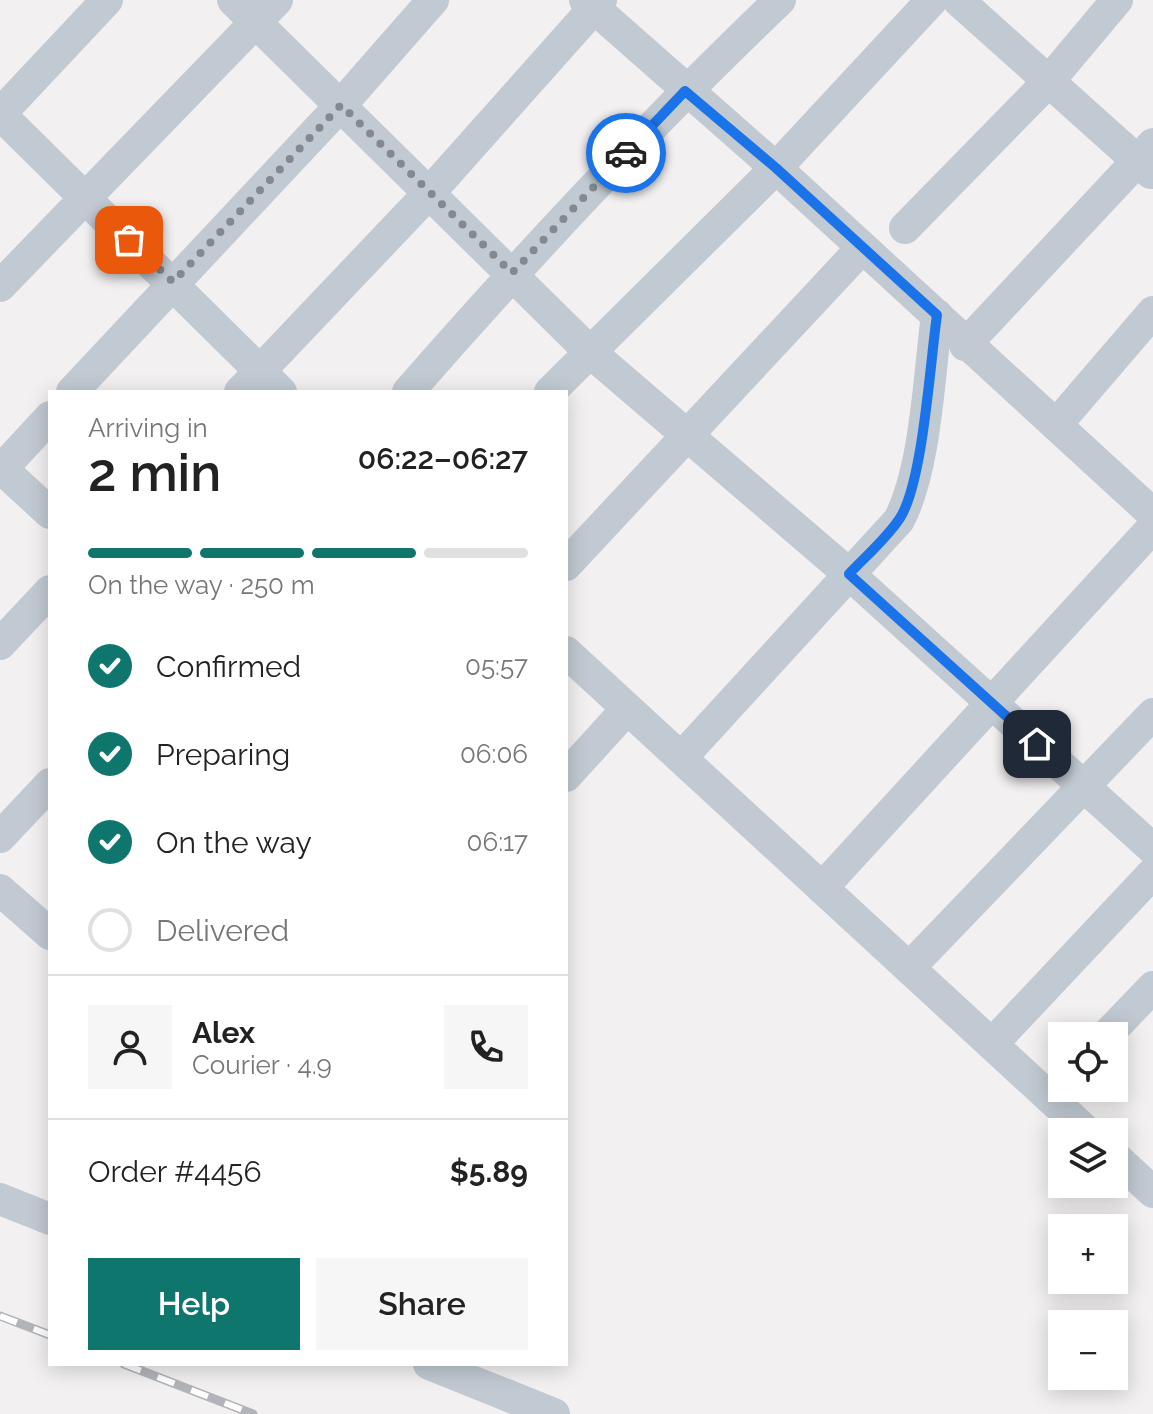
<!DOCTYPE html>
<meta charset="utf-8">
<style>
body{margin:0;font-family:Raleway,sans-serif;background:#f6f6f6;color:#222;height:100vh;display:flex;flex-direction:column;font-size:30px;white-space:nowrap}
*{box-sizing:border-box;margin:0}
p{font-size:26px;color:#767676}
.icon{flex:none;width:44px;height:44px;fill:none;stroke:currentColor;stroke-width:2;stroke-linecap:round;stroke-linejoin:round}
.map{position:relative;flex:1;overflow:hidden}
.sheet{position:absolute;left:48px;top:390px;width:520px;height:976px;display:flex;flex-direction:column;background:#fff;border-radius:0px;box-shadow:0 4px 20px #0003}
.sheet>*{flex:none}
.buttons{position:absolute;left:1048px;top:1022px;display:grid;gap:16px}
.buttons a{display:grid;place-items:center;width:80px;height:80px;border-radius:0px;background:#fff;box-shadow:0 4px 20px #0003;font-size:40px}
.pin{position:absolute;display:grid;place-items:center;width:68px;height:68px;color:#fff;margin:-34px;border-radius:16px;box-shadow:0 4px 12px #0006}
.courier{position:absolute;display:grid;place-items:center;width:80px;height:80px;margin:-40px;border:6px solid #1a73e8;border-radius:50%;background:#fff;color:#222;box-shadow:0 2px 10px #0007}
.summary em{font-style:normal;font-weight:600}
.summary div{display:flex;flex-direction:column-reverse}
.summary{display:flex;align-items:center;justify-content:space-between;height:136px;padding:0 40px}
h1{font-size:52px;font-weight:600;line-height:60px}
.bar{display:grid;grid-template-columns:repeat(4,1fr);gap:12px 8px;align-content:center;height:96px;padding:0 40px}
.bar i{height:10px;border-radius:6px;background:#e0e0e0}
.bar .on{background:#0f766e}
.bar p{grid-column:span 4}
.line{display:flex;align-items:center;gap:20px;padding:0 40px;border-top:2px solid #e0e0e0}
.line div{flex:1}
.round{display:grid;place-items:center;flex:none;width:84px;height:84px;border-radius:0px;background:#f6f6f6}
ol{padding:0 40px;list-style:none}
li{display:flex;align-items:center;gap:24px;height:88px}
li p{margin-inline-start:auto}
li .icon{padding:8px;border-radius:50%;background:#0f766e;color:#fff;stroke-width:4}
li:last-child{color:#767676}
li i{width:44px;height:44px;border:4px solid #e0e0e0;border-radius:50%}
.primary-button{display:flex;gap:16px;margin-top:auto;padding:16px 40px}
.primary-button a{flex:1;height:92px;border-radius:0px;background:#0f766e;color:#fff;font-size:32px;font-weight:600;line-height:92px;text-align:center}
.primary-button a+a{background:#f6f6f6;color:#222}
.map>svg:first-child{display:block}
</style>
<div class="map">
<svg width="1153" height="1414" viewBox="0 0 1153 1414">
<rect width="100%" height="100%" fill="#f2f0f0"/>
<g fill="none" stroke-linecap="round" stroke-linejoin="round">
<!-- minor -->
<g stroke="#c1c9d2" stroke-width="32">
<polyline points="233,0 590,352 849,574 1153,849"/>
<polyline points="585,0 776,168 1153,514"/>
<polyline points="958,0 1151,173"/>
<polyline points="0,114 281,392"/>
<polyline points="0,114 107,0"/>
<polyline points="905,228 1049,81 1117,0"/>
<polyline points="0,286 277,0"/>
<polyline points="965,345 1153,144"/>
<polyline points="72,392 341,105 433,0"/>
<polyline points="240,392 431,191 601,0"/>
<path d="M408,392C527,256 649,125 780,0"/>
<polyline points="550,392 776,168 932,0"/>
<polyline points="1056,425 1153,312"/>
<polyline points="0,467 50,513"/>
<polyline points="0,471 50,417"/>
<polyline points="566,565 862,248"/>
<polyline points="0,644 50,591"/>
<polyline points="566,652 1087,1132"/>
<path d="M681,758L899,520C926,468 929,375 937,315"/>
<polyline points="566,776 627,709"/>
<polyline points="0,837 50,784"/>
<polyline points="822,888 1153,527"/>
<polyline points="0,890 50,934"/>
<polyline points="909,968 1153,714"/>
<polyline points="1106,1036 1153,987"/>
<polyline points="992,1044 1153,873"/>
<polyline points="1114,1156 1153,1192"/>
<polyline points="0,1199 50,1219"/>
<polyline points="429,1364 554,1414"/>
</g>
<!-- rail casing -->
<g stroke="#b2b4ba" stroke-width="9">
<g id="rail">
<polyline points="0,1316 50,1335"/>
<polyline points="124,1364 253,1414"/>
</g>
</g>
<!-- rail -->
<use href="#rail" stroke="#fff" stroke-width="6" stroke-dasharray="18" stroke-linecap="butt"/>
</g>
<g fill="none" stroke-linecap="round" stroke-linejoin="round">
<!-- done -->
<polyline stroke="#848991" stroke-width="8" stroke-dasharray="0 14.4" points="129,240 173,282 341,105 512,273 626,153"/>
<!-- route -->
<path stroke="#1a73e8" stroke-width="10" d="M626,153L685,91L776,168L937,315C930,363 923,482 900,518C887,538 866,556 849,574L1037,744"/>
</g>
</svg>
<div class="buttons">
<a><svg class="icon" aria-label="locate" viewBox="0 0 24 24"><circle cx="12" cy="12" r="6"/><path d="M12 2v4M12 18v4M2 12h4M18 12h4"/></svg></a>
<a><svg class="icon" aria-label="layers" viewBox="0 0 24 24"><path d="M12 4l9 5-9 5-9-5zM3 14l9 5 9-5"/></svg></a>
<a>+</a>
<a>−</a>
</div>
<div class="pin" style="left:129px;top:240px;background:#ea580c"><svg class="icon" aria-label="bag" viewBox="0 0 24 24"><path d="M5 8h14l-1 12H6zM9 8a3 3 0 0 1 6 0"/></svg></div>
<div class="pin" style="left:1037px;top:744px;background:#1f2937"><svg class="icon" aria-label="home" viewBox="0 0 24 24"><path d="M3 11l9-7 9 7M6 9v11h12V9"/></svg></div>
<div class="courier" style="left:626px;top:153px"><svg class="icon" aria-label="car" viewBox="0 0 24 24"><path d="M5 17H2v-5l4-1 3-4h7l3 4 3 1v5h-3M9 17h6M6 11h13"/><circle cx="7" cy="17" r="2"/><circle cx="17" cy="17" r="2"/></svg></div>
<section class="sheet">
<div class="summary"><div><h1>2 min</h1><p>Arriving in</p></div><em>06:22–06:27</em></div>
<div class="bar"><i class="on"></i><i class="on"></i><i class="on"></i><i></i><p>On the way · 250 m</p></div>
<ol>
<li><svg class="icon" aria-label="check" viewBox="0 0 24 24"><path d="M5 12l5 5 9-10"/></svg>Confirmed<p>05:57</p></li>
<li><svg class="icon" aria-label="check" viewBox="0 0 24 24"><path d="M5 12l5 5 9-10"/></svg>Preparing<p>06:06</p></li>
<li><svg class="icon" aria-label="check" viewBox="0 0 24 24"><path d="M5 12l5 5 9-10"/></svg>On the way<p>06:17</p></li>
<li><i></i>Delivered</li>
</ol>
<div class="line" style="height:144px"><a class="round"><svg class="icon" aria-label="person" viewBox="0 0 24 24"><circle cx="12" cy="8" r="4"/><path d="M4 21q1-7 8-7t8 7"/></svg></a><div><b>Alex</b><p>Courier · 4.9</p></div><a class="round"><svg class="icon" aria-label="phone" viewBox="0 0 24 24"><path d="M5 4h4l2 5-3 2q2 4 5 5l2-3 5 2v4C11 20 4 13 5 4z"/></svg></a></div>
<div class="line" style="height:104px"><div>Order #4456</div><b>$5.89</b></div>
<div class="primary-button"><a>Help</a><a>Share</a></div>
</section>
</div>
